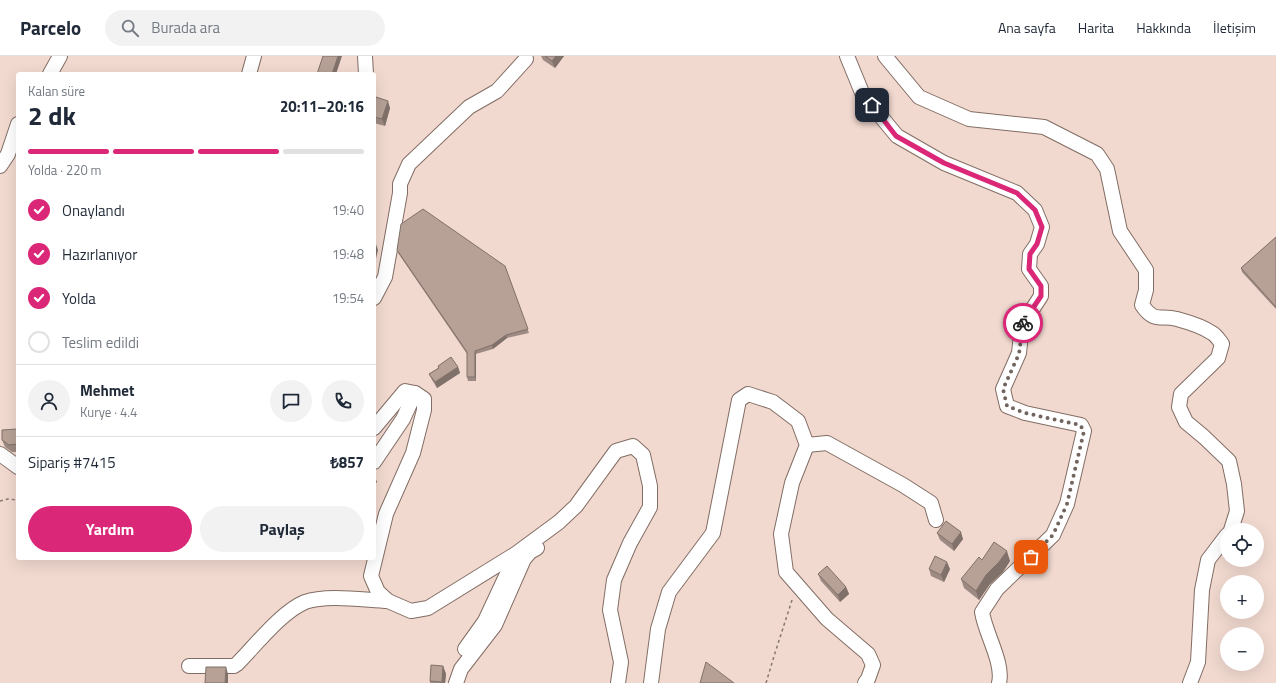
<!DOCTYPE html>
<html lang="tr">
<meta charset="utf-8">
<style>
body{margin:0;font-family:"Titillium Web",sans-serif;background:#f2f2f3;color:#1f2937;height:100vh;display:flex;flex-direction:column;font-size:15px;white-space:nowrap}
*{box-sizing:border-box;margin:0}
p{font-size:13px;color:#747a83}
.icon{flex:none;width:22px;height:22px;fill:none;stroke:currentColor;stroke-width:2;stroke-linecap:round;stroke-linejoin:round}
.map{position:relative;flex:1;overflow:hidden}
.side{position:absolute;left:16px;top:16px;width:360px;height:488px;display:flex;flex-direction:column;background:#fff;border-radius:4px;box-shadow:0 4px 16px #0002}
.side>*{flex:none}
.buttons{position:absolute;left:1220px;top:467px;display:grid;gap:8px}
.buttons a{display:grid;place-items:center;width:44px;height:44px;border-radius:50%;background:#fff;box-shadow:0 4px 16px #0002;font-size:20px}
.pin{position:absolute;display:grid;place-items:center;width:34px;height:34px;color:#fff;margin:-17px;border-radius:8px;box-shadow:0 2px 6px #0006}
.courier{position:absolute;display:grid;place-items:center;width:40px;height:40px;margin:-20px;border:3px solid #db2777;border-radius:50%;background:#fff;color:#222;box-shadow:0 1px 5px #0007}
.head em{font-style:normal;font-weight:700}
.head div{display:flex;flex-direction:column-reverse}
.head{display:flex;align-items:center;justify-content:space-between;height:68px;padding:0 12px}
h1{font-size:26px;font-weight:700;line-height:30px}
.bar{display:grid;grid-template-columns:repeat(4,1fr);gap:6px 4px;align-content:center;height:48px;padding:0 12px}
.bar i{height:5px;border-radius:3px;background:#e0e1e3}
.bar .on{background:#db2777}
.bar p{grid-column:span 4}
.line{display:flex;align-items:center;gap:10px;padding:0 12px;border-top:1px solid #e0e1e3}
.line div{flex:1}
.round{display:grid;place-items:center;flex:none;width:42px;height:42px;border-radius:21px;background:#f2f2f3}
ol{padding:0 12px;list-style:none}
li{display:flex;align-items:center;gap:12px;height:44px}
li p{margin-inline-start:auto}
li .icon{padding:4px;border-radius:50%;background:#db2777;color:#fff;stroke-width:4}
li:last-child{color:#747a83}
li i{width:22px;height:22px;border:2px solid #e0e1e3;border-radius:50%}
.cta{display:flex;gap:8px;margin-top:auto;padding:8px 12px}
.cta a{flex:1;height:46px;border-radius:24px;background:#db2777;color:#fff;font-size:16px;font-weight:700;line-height:46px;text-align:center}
.cta a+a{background:#f2f2f3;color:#1f2937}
header{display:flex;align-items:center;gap:24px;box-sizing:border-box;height:56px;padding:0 20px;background:#fff;border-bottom:1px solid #e0e1e3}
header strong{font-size:19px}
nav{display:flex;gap:22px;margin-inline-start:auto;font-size:14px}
.search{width:280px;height:36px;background:#f2f2f3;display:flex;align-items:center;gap:10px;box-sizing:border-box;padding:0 14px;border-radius:22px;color:#747a83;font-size:15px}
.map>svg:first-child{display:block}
</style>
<header>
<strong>Parcelo</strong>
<div class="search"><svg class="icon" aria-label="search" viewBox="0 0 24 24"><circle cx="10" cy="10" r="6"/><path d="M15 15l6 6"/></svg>Burada ara</div>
<nav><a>Ana sayfa</a><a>Harita</a><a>Hakkında</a><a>İletişim</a></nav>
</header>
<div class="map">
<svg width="1276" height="627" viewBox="0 0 1276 627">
<rect width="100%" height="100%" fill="#f1d9cf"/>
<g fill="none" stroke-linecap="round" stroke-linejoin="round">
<!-- minor casing -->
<g stroke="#826d64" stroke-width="16">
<g id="minor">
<polyline points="365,0 366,18"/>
<path d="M847,0L863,39L897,80L944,107L1017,137L1035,154L1042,171L1037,188L1030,198L1029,213L1041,230V240L1022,269L1019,297L1003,333L1007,350L1025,357L1081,369L1084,375L1067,448L1053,479L997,533L982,556C985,577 1004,607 999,627"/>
<path d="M885,0L919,41L969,63L1044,71L1097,98L1107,113L1120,175L1146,214V234L1142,249C1154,267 1160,259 1177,263C1188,266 1202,270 1212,277C1216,279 1219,284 1222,288L1218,302L1181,338L1179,351L1186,366L1204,381L1229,405L1234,428L1237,455L1231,474"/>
<polyline points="50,18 60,0"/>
<polyline points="249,18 254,0"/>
<polyline points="0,110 8,98 18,68"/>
<polyline points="374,242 385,221 400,137 400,128 409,108 469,51 497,35 526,3"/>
<polyline points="374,372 405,335 415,337 424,343 424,354 413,397 386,458 371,520 378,536 388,545 411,555 428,552 517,497 559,466 576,450 616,395 633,390 643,399 650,430 650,451 630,487 614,524 610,554 621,606 618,627"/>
<polyline points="807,389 827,387 903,429 931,447 936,464"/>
<polyline points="0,398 18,411"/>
<polyline points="374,406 403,363 415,337"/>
<polyline points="465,593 485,565 514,503"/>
<path d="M189,610H234L237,608C255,590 281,556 305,546C327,538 364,544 388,545"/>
<polyline points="456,627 461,613 495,569 524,503 530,496 537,492"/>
<polyline points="651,627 658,573 669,536 713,477 739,344 748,338 773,346 798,365 807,389 792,427 781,478 786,516 827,563 868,598 873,609 868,623 865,627"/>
<polyline points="1190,627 1198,606 1202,534 1208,504 1227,479"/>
</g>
</g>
<!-- path -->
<g stroke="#877771" stroke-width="1.5" stroke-dasharray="3 3" stroke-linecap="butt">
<polyline points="0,445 8,443 18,444"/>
<polyline points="766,627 775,597 793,541"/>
</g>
<!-- minor -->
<use href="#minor" stroke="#fff" stroke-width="14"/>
</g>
<!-- wall -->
<g fill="#9d8a82">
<polygon points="541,0 564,0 555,12 543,4"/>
<polygon points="374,48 390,52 385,70 374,67"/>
<polygon points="1276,181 1276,253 1242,216 1241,212"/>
<polygon points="397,194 505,210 529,277 507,282 493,293 476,298 476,325 468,325 467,321 467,298 398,197"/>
<polygon points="438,310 458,311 460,317 437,332 432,324 429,318 438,312"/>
<polygon points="18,376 18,396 12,396 5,391 2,384"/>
<polygon points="937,477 963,483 954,495 940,484"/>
<polygon points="1010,505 1003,516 990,528 979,544 964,532 961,523"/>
<polygon points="929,513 950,513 944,526 931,520"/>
<polygon points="818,518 846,531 849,538 840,546 821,525"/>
<polygon points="443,610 446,618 445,627 430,627 430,625"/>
</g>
<!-- shaded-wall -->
<g fill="#80716a">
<polygon points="338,0 342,0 336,18 332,18"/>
<polygon points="556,0 564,0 555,12 552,5"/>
<polygon points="388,45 390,52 385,70 382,63"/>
<polygon points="374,183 378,194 374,211"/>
<polygon points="506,279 507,282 493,293 492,289"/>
<polygon points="475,295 476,298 476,325 475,321"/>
<polygon points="458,311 460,317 437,332 435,326"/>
<polygon points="374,418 377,426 374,430"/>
<polygon points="961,476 963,483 954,495 952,488"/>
<polygon points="1007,495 1010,505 1003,516 990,528 979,544 976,535 986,519"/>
<polygon points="947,506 950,513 944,526 941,519"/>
<polygon points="846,531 849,538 840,546 838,539"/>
<polygon points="443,610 446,618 445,627 443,627 442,626"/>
<polygon points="226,611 228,618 228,627 225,627"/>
</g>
<!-- building -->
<g fill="#b7a197" stroke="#80716a">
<polygon points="323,0 338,0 332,18 317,18"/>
<polygon points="545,0 556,0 552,5"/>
<polygon points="376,41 388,45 382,63 374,61 374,48"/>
<polygon points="423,153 505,210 528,273 506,279 492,289 475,295 475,321 467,321 467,296 397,194 401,168"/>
<polygon points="1276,181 1276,251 1241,212"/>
<polygon points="451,301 458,311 435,326 429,318 439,312 438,310"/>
<polygon points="17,373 18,388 9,389 2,384 2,374"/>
<polygon points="946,465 961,476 952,488 937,477"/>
<polygon points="994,486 1007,495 999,506 986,519 976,535 961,523 979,501 982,504"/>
<polygon points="935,500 947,506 941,519 929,513"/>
<polygon points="827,510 846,531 838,539 818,518"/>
<polygon points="706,606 734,627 700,627"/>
<polygon points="431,609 443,610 442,626 430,625"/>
<polygon points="206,611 226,611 225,627 205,627"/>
</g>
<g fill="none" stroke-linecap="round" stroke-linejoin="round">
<!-- done -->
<polyline stroke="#71635d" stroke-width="4" stroke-dasharray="0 7.2" points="1023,267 1019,298 1003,333 1007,350 1025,357 1080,369 1084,375 1067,448 1053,479 1031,501"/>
<!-- route -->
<polyline stroke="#db2777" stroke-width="5" points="872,49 896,80 944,107 1017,137 1035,154 1042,171 1037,188 1030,198 1029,213 1041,230 1041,240 1023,267"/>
</g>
</svg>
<div class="buttons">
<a><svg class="icon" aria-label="locate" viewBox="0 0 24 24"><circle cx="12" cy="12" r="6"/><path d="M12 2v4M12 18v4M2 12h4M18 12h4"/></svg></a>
<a>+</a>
<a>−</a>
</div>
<div class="pin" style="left:1031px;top:501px;background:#ea580c"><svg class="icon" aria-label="bag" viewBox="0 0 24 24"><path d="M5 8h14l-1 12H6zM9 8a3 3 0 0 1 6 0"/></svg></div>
<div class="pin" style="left:872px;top:49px;background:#1f2937"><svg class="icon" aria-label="home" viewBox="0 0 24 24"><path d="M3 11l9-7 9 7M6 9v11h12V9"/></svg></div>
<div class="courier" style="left:1023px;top:267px"><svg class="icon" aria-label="bike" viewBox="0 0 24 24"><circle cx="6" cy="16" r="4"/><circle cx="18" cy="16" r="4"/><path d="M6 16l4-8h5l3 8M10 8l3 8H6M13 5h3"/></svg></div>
<section class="side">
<div class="head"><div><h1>2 dk</h1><p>Kalan süre</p></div><em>20:11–20:16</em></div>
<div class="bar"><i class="on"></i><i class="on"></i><i class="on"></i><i></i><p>Yolda · 220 m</p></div>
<ol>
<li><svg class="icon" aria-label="check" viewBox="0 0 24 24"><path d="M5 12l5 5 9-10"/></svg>Onaylandı<p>19:40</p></li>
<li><svg class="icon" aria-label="check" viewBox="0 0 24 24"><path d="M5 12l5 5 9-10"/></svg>Hazırlanıyor<p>19:48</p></li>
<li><svg class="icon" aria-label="check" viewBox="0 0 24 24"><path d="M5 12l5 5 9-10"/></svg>Yolda<p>19:54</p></li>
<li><i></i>Teslim edildi</li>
</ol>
<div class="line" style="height:72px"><a class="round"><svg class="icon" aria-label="person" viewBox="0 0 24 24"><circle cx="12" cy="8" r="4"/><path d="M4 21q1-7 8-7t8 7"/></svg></a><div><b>Mehmet</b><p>Kurye · 4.4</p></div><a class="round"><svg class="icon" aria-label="chat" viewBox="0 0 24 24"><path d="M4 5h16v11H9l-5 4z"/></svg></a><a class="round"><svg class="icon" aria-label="phone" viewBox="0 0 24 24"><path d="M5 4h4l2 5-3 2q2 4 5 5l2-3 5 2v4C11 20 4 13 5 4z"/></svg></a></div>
<div class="line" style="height:52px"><div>Sipariş #7415</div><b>₺857</b></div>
<div class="cta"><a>Yardım</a><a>Paylaş</a></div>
</section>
</div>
